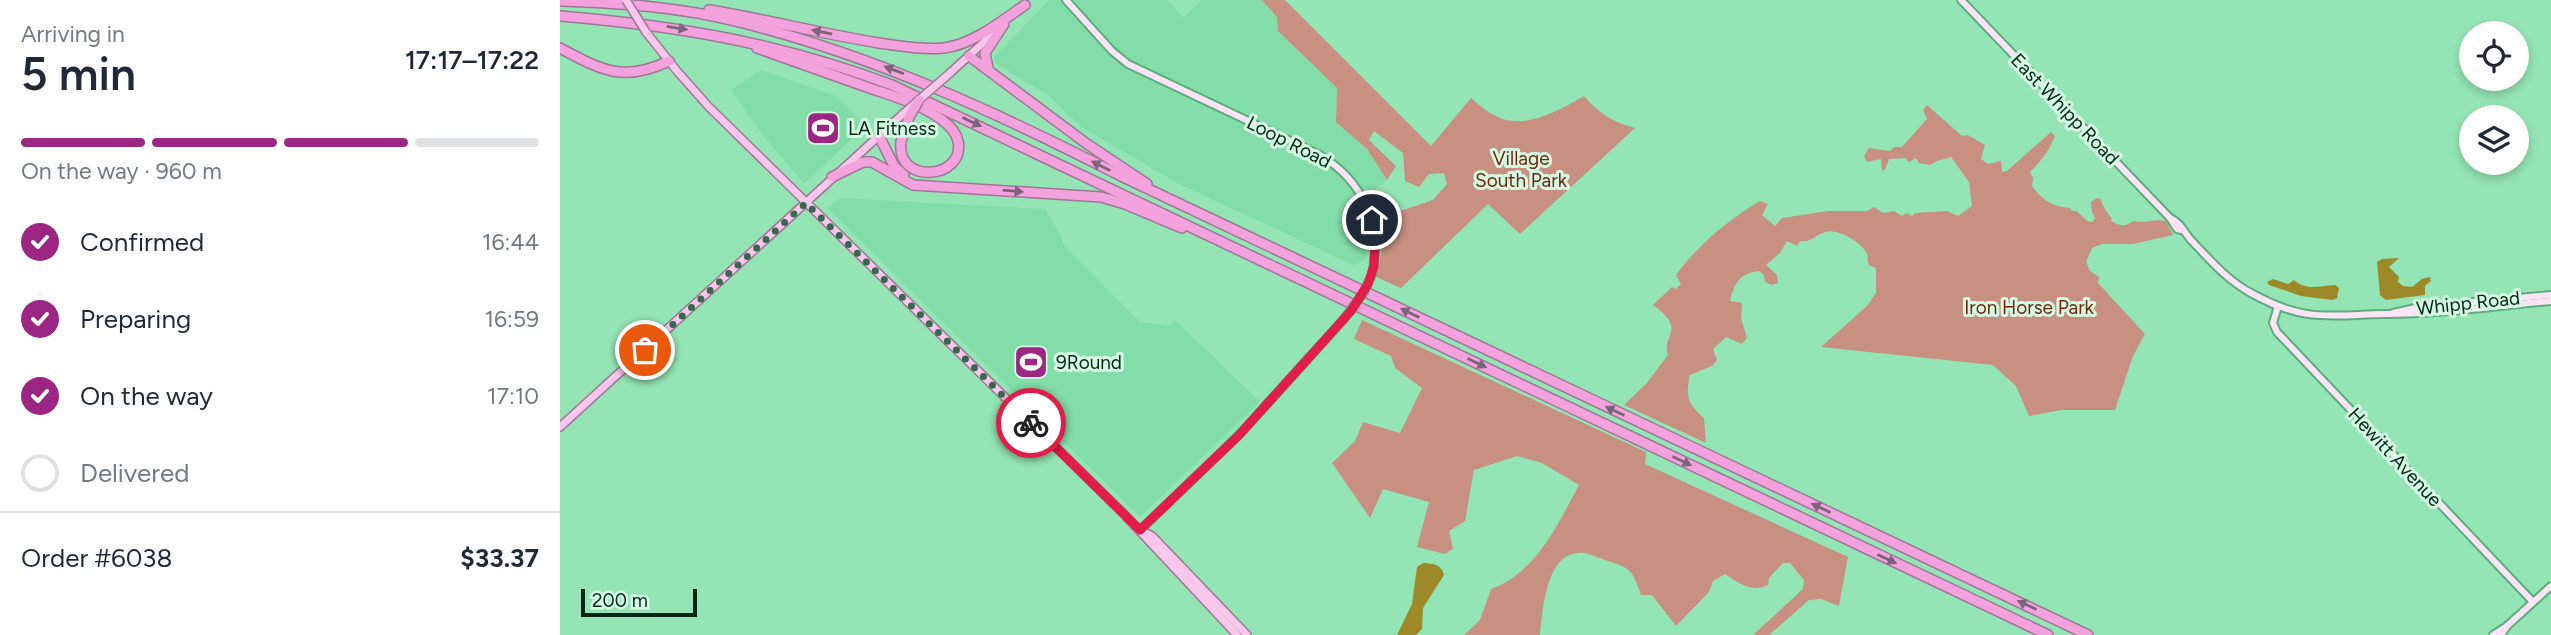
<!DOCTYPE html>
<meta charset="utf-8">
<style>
body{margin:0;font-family:Figtree,sans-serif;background:#f2f2f3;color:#1f2937;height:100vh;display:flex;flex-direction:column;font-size:26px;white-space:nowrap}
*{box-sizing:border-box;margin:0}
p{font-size:23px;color:#747a83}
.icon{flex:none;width:38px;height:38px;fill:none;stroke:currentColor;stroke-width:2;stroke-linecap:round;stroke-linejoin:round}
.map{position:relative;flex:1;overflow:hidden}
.panel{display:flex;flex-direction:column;background:#fff;width:560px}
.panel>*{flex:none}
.fabs{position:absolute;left:1899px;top:21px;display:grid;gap:14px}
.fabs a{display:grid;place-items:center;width:70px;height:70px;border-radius:50%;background:#fff;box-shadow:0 4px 10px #0003;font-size:35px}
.scale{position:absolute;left:21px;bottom:18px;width:116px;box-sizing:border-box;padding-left:7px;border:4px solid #032615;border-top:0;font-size:19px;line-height:24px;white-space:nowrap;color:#032615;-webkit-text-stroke:5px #d5fce3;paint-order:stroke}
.pin{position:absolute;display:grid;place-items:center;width:60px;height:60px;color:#fff;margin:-30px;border:4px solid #fff;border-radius:50%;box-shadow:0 2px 7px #0007}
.courier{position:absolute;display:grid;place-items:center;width:70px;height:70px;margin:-35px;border:5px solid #e11d48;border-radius:50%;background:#fff;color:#222;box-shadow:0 2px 9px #0007}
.summary em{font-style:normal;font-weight:600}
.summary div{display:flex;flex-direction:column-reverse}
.summary{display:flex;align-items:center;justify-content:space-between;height:119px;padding:0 21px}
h1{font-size:46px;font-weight:600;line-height:52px}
.bar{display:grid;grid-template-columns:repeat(4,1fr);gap:10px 7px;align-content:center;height:84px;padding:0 21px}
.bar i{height:9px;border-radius:5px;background:#e0e1e3}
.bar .current{background:#9b2783}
.bar p{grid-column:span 4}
.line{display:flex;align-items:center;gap:18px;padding:0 21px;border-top:2px solid #e0e1e3}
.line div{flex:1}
ol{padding:0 21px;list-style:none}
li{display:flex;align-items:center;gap:21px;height:77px}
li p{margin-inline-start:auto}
li .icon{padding:7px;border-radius:50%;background:#9b2783;color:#fff;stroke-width:4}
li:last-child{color:#747a83}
li i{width:38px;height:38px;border:4px solid #e0e1e3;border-radius:50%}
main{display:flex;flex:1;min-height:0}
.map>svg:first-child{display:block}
</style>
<main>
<section class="panel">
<div class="summary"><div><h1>5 min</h1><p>Arriving in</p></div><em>17:17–17:22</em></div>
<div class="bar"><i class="current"></i><i class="current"></i><i class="current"></i><i></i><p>On the way · 960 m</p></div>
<ol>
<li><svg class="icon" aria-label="check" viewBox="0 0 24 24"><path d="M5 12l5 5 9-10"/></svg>Confirmed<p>16:44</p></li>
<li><svg class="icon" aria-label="check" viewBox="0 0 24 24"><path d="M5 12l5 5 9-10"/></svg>Preparing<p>16:59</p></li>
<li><svg class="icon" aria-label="check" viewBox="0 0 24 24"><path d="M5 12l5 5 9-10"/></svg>On the way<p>17:10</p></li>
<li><i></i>Delivered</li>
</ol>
<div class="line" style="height:91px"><div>Order #6038</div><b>$33.37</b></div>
</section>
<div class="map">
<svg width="1991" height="635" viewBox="0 0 1991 635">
<rect width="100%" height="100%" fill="#94e5b5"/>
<!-- built -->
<g fill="#83dda9">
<polygon points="489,0 608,0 623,18 642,0 702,0 717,17 718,31 777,88 776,122 807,149 827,180 798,204 808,231 805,260 793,265 617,183 520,126 488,95 435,63 434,57"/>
<polygon points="201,70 276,96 307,125 244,184 202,134 171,90"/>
<polygon points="281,198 485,209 500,234 503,244 580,322 608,326 615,320 700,402 580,517 267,208"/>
</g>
<!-- green -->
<g fill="#c79080">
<path d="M702,0H725L871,146L911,98C918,104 926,111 934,115C962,132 1000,110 1024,96C1037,112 1054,123 1075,128L960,234L928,204L841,288L816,277L824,239L822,217L873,200L887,184L884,173L869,174L859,187L845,181L843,153L814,131L809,140L836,166L827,180L807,149L776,122L777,88L718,31L717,17Z"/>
<path d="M1367,105L1402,136L1408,135L1425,145L1421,159L1428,164L1441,161L1442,172L1447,171L1491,132L1495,136C1489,151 1481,161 1470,172L1473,178L1472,186C1482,200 1493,207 1510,208L1512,211H1517L1527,221L1532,222L1535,218L1532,212L1531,202L1537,198L1541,199C1543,209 1547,211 1552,219L1551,221C1559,226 1566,227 1573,221C1584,224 1596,218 1606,221L1613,235L1573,244H1542L1532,248L1526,262L1530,271L1539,277L1538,283L1585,334L1573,356L1555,410H1501L1469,416L1456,386L1433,365L1261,347L1307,306L1316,293V268L1309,265C1307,262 1308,258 1307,254C1303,243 1277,228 1265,232C1255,235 1251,243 1240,241L1237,246L1227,241L1220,253L1206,265L1217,275L1218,283L1212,285L1205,282L1204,275L1199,271C1180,273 1174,283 1170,301L1182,303L1181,318L1187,338L1182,344L1166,337L1153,349L1157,360L1152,366L1130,375C1125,397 1128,404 1144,418L1146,443L1064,405L1086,384L1108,355C1101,335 1128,330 1093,305L1112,287L1116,289L1121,284L1116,275C1138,245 1168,220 1200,201L1208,204L1202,215L1215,226L1222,218L1268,211H1307L1314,207L1323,213L1334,211L1342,216L1347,213L1352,216L1355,213L1387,211L1398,216L1412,206L1409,182L1391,157L1377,161L1370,165L1359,163L1356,158L1349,162L1345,158L1329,159L1325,169L1322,171L1321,159L1307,162L1304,156L1309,148L1330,151L1334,147H1342L1367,119L1363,110Z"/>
<path d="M802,320L1086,452L1085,464L1288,557L1279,606L1261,599L1249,600L1209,635H1193L1243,589L1244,580L1230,563H1223L1209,578L1208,585C1192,593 1178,583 1165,574L1153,581L1149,592L1116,626L1092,595H1081C1072,569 1071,568 1045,560C1039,558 1031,554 1024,553C986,549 983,609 980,635H904L920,620L931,589C976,573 998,524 1019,485L982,463L957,456L914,470L905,521L889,531L893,549L885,554L857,547L869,502L823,489L810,518L772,463L795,441L803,422L840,433L862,388L835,368L831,356L794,339Z"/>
</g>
<!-- water -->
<g fill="#9d8928">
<polygon points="1839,258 1829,267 1839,277 1838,282 1843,286 1852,287 1862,279 1870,277 1871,281 1865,286 1865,295 1826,300 1820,295 1817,262 1822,259"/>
<path d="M1713,279L1728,284L1734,280C1747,291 1759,286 1775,285L1779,288L1777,298L1773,300L1741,296L1709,285L1707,282Z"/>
<path d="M863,563C874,564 881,564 884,575L863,608L862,629L856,635H837L852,604L857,567Z"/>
</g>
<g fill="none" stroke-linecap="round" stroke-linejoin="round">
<!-- secondary casing -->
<g stroke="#5dad80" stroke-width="10">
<g id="secondary">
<path d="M506,0L552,51L568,64L760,155C803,181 823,225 812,274"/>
<polyline points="1401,0 1610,218 1617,229 1621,230"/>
<path d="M1610,218C1620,222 1624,232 1631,240C1650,260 1667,280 1691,293C1745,323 1769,315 1826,314C1881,314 1936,306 1991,301"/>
<polyline points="1718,306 1713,323 1717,332 1973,602"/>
<polyline points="1833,313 1860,307 1991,295"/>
<polyline points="580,530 679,435 783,320"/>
<polyline points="1933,635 1947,626"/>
<polyline points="1941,635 1947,626 1991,586"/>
</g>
</g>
<!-- primary casing -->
<g stroke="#a07797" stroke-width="10">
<g id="primary">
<polyline points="86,32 117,71 149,107 563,513 677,635"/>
<polyline points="390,73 436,31"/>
<polyline points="0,427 344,113"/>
<polyline points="581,530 592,536 687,635"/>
</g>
</g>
<!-- highway casing -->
<g stroke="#a07797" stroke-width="12">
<g id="highway">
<path d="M0,1C60,3 120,7 179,22C313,55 438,113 561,176L1528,635"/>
<path d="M149,10C206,19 262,34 319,43C340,46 362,50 384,48C414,44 440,22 465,5"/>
<path d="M0,16C120,26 219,43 332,85L1488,635"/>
<path d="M0,48C41,70 63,83 109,61"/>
<path d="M197,48C233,61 268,73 304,86C329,95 360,103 382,120C389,125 396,132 398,141C406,179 336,186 341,142C343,134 347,125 349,117"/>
<polyline points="409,56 527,144 587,184"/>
<polyline points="428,68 425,53 444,24"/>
<polyline points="319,136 334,166 344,175"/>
<polyline points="272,177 303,162 312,162 353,185 541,197 565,204 622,228"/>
</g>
</g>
<!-- secondary -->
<use href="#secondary" stroke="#fce3f5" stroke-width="6"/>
<!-- primary -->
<use href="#primary" stroke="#f8c7eb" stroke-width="7"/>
<!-- highway -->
<use href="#highway" stroke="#f4a2dd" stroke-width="9"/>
<!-- secondary-bridge casing -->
<g stroke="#5dad80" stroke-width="10" stroke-linecap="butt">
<polyline id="secondary-bridge" points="783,320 804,292 812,274"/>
</g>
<!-- primary-bridge casing -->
<g stroke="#a07797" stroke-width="10" stroke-linecap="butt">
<g id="primary-bridge">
<polyline points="66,0 86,32"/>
<polyline points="344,113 390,73"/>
</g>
</g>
<!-- highway-bridge casing -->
<g stroke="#a07797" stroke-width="12" stroke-linecap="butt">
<polyline id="highway-bridge" points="349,117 359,100"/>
</g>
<!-- secondary-bridge -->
<use href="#secondary-bridge" stroke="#fce3f5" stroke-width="6"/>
<!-- primary-bridge -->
<use href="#primary-bridge" stroke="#f8c7eb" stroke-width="7"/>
<!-- highway-bridge -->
<use href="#highway-bridge" stroke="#f4a2dd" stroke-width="9"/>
</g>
<!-- one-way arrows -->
<defs><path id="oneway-solid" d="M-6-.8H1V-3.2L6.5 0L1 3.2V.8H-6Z" transform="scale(1.75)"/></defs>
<g fill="#7c6479">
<use href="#oneway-solid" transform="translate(117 28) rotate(9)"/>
<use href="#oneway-solid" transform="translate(262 32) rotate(-168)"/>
<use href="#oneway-solid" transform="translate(334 70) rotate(-159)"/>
<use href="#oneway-solid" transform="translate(412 122) rotate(25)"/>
<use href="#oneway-solid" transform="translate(541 166) rotate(-153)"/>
<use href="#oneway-solid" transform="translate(453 191) rotate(5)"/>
<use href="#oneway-solid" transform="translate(850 313) rotate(-154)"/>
<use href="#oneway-solid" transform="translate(917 363) rotate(26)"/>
<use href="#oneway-solid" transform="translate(1055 411) rotate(-155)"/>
<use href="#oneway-solid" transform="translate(1122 461) rotate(26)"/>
<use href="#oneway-solid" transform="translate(1261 508) rotate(-155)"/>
<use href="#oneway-solid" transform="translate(1327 559) rotate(25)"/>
<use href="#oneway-solid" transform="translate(1467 605) rotate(-155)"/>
</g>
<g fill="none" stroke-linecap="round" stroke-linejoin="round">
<!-- done -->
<polyline stroke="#36694d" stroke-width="7" stroke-dasharray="0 12.6" points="85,350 246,203 471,423"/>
<!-- route -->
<polyline stroke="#e11d48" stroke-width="9" points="471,423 580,530 679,435 791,311 808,284 814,266 815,238 812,220"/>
</g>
<!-- icons -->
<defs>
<g id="stadium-square" transform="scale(1.75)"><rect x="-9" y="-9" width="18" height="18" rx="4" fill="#9b2783" stroke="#d5fce3"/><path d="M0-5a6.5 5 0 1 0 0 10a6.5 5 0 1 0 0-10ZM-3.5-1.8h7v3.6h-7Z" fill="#fff"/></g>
</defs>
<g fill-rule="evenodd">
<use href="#stadium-square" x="263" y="128"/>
<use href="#stadium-square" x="471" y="362"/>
</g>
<g text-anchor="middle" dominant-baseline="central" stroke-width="6" stroke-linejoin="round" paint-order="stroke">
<!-- street labels -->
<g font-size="19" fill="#032615" stroke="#d5fce3">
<text transform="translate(1505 109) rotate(46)">East Whipp Road</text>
<text transform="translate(729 142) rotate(27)">Loop Road</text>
<text transform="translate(1908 303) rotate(-6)">Whipp Road</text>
<text transform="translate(1835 457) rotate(47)">Hewitt Avenue</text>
</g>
<!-- poi labels -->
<g font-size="19" fill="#032615" stroke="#d5fce3" text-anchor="start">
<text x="288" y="128">LA Fitness</text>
<text x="496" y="362">9Round</text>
</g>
<!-- park labels -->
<g font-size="19" fill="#74250a" stroke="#d5fce3">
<text x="961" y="158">Village<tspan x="961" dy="22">South Park</tspan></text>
<text x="1469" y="307">Iron Horse Park</text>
</g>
</g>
</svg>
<div class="fabs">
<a><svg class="icon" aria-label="locate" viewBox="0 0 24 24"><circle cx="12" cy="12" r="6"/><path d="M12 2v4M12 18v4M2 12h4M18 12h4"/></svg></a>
<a><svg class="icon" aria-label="layers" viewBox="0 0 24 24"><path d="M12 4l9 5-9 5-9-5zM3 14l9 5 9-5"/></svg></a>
</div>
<div class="scale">200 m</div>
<div class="pin" style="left:85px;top:350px;background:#ea580c"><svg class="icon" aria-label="bag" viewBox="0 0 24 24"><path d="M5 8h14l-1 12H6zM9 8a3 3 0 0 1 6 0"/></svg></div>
<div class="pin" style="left:812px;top:220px;background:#1f2937"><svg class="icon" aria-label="home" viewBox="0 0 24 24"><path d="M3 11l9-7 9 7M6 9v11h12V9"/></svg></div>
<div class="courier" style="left:471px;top:423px"><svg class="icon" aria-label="bike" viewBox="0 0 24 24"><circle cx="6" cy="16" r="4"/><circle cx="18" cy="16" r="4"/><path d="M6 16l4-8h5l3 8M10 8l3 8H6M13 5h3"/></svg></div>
</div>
</main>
